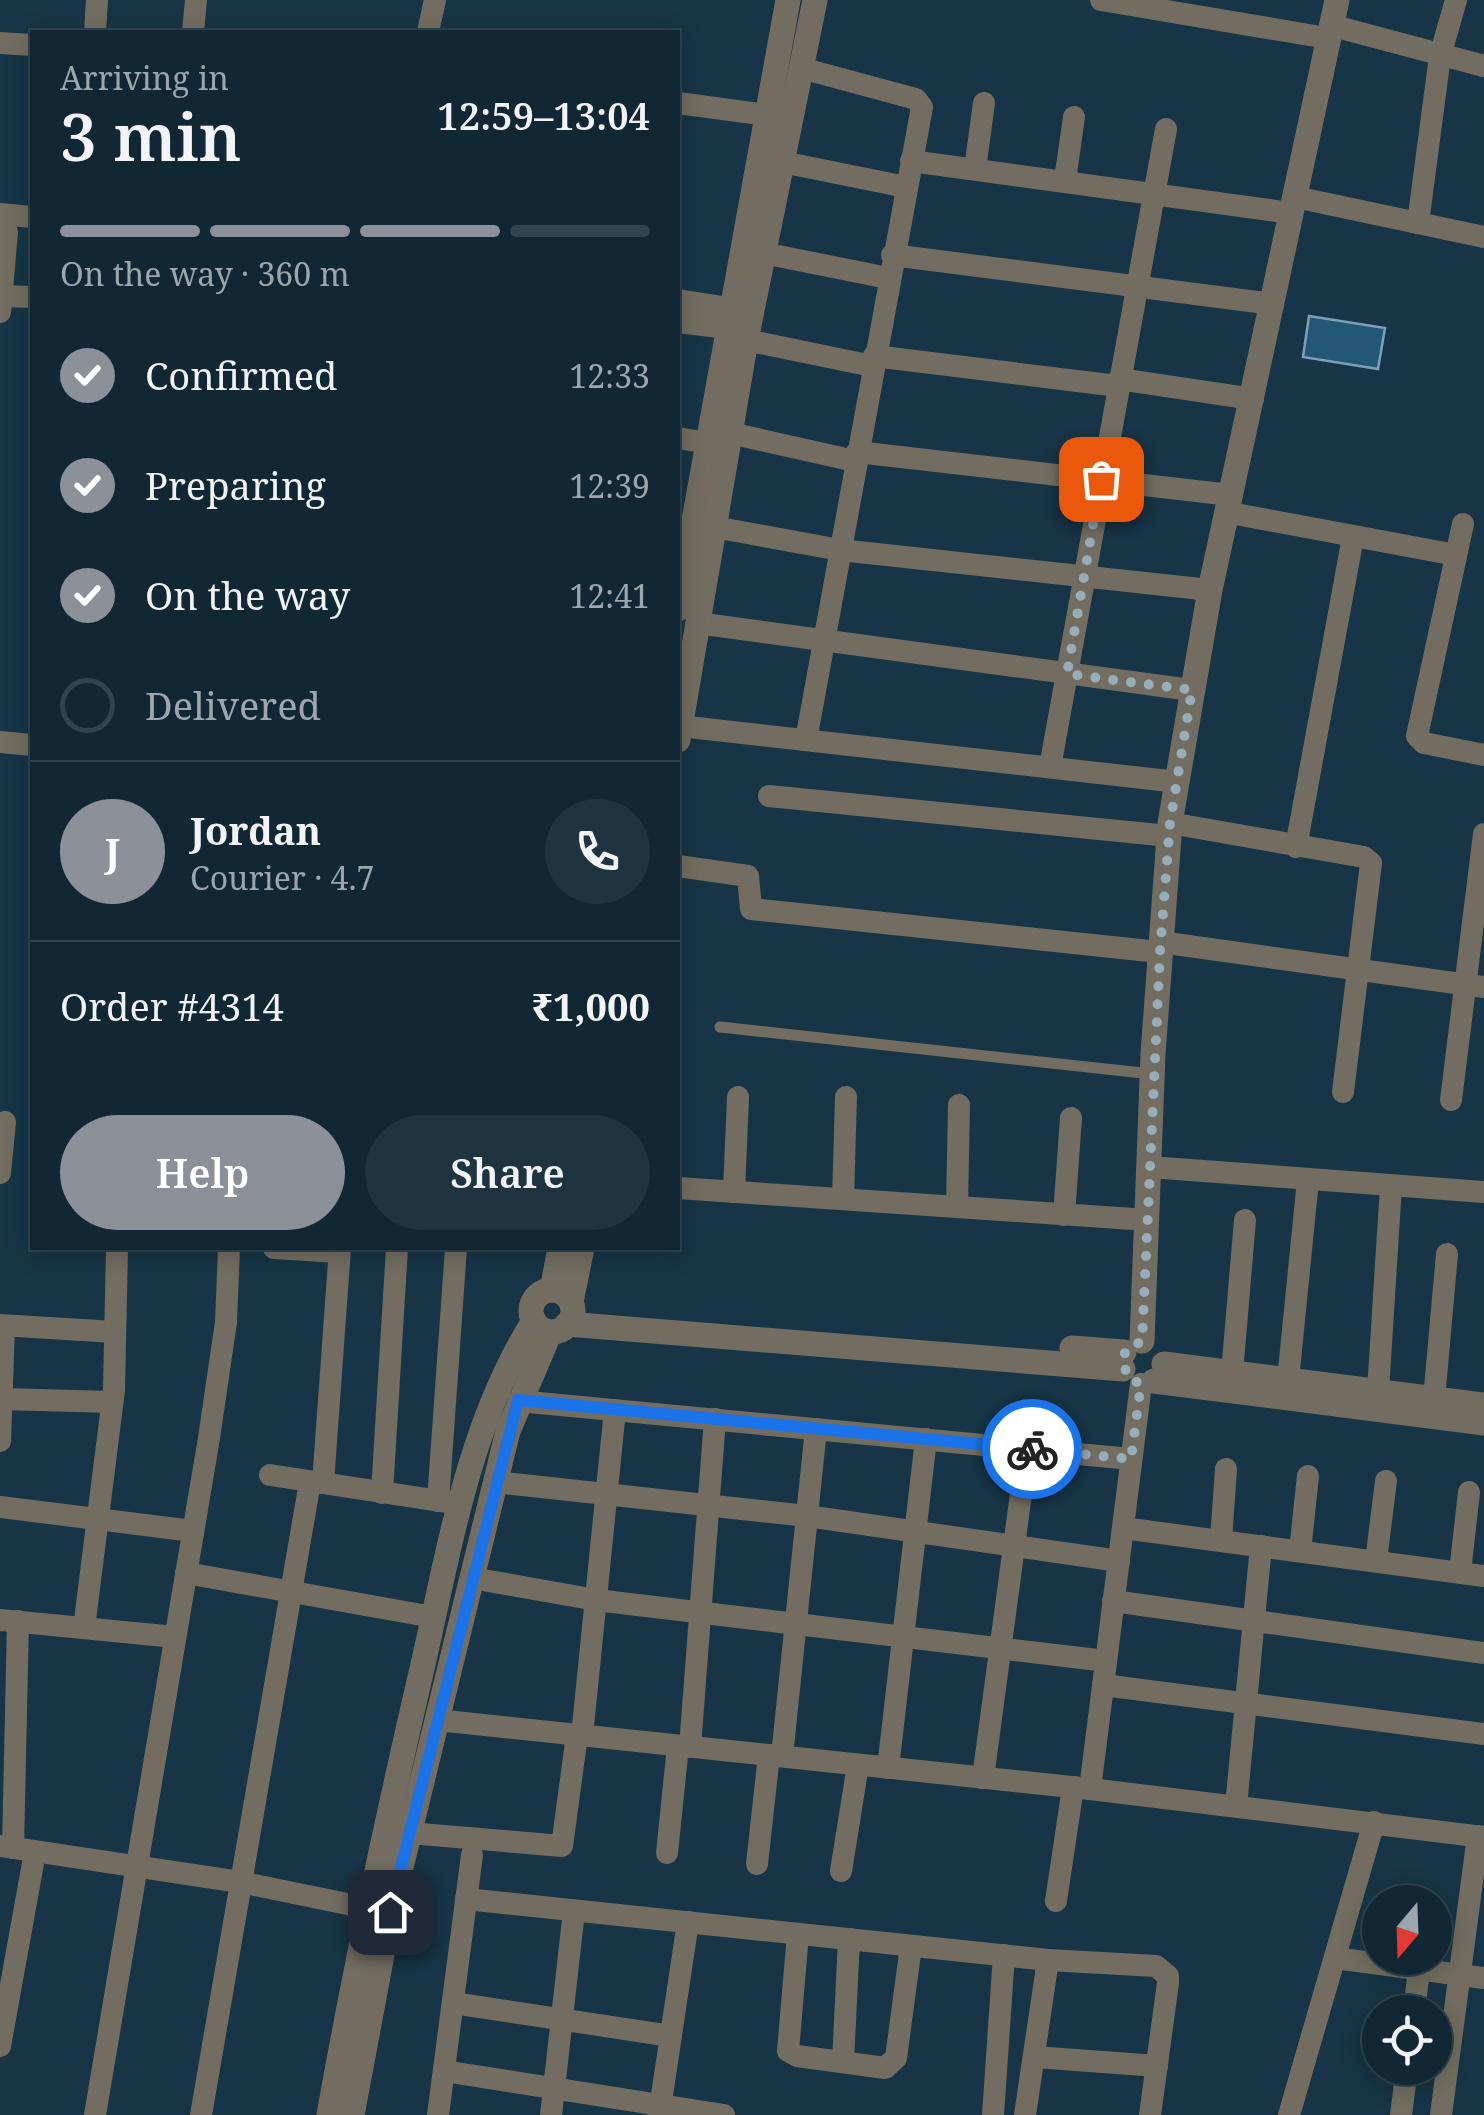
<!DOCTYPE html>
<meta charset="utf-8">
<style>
body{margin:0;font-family:"Noto Serif",serif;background:#1e3440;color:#f1f3f6;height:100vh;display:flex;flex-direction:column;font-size:38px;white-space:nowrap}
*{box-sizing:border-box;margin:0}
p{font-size:32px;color:#9ca6ac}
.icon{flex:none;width:55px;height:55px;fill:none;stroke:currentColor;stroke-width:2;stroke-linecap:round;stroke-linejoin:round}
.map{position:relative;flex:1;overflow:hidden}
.drawer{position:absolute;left:30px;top:30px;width:650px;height:1220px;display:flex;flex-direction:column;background:#112834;border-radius:0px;box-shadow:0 5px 25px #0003,0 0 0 2px #30444f}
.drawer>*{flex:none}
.needle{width:65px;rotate:199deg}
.buttons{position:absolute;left:1362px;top:1885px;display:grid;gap:20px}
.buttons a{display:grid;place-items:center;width:90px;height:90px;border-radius:50%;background:#112834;box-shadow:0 5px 25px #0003,0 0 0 2px #30444f;font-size:50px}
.pin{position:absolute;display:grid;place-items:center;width:85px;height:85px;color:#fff;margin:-42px;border-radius:20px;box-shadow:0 5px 15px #0006}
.courier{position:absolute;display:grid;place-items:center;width:100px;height:100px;margin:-50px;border:8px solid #1a73e8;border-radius:50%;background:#fff;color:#222;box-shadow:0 2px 12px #0007}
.head em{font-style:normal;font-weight:600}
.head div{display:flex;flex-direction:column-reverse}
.head{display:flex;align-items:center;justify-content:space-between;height:170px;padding:0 30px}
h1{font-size:65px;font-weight:600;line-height:75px}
.bar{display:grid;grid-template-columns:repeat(4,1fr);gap:15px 10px;align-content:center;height:120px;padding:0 30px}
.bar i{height:12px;border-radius:8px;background:#30444f}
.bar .current{background:#8c9099}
.bar p{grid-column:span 4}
.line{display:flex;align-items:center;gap:25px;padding:0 30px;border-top:2px solid #30444f}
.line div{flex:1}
.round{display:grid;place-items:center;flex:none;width:105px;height:105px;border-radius:52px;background:#1e3440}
ol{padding:0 30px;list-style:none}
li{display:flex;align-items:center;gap:30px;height:110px}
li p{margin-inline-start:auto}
li .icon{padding:10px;border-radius:50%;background:#8c9099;color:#fff;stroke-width:4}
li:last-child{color:#9ca6ac}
li i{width:55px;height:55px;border:5px solid #30444f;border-radius:50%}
.primary-button{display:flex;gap:20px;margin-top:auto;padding:20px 30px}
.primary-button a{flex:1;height:115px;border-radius:60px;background:#8c9099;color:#fff;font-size:40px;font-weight:600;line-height:115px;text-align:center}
.primary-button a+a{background:#1e3440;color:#f1f3f6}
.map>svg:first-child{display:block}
</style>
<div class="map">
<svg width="1484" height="2115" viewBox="0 0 1484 2115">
<rect width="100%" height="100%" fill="#173546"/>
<!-- building -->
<polygon fill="#225876" stroke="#7e9eb3" stroke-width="2.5" points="1309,316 1385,328 1378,369 1303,357"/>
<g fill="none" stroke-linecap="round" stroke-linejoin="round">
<!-- service -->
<polyline stroke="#726d60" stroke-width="11" points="720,1027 1152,1074"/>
<!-- minor -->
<g stroke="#726d60" stroke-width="22">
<polyline points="1101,0 1327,38"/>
<polyline points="1330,25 1484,66"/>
<polyline points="95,32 97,0"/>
<polyline points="193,32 196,0"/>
<polyline points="428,32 435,0"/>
<polyline points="0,43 32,45"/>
<polyline points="801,68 916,99 922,107 806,740"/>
<polyline points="678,103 767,115"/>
<polyline points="911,161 1291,213"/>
<polyline points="782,162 906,187"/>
<polyline points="975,169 984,103"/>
<polyline points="1065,180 1074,117"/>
<polyline points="1295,197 1484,237"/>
<polyline points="0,214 32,217"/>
<polyline points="1418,223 1440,56 1456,0"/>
<polyline points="763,253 888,278"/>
<polyline points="892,255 1273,304"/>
<polyline points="2,296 32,297"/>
<polyline points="678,300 748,311"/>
<polyline points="0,312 7,232"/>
<polyline points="678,322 744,330"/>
<polyline points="746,340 872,366"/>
<polyline points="874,356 1118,386"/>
<polyline points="1119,379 1253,399"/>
<polyline points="730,433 855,461"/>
<polyline points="678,438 707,443"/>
<polyline points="857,452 1231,495"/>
<polyline points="1230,513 1456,555"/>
<polyline points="1463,524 1417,736 1424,743 1484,755"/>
<polyline points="714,527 840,550 1210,590"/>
<polyline points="697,623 1191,690"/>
<polyline points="680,726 1178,782"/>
<polyline points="0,742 32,745"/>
<polyline points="1050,767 1166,129"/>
<polyline points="769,796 1169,836"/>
<polyline points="1170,823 1364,857 1371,863 1343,1092"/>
<polyline points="1296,847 1353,537"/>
<polyline points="678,866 748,876 751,909 1159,952"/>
<polyline points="1160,942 1484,987"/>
<polyline points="1451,1100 1484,834"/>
<polyline points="1150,1167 1484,1192"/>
<polyline points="0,1173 5,1122"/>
<polyline points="678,1188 1148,1220"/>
<polyline points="734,1192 738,1097"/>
<polyline points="843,1199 846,1097"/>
<polyline points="957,1207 959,1105"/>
<polyline points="1064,1215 1071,1118"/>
<polyline points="274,1248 339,1252"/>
<polyline points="0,1325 115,1332"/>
<polyline points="1232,1373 1245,1220"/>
<polyline points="1288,1380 1308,1180"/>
<polyline points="1378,1391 1391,1186"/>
<polyline points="2,1399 112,1402"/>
<polyline points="1434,1399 1447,1254"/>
<polyline points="518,1401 1131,1459"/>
<polyline points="0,1441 4,1326"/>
<polyline points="270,1475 453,1503"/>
<polyline points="495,1482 807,1516 1119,1561"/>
<polyline points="323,1483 340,1248"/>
<polyline points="382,1493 397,1248"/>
<polyline points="438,1501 456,1248"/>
<polyline points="0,1507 193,1531"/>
<polyline points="1123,1528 1484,1576"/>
<polyline points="1221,1540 1226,1469"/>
<polyline points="1300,1551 1308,1476"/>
<polyline points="1376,1561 1386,1481"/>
<polyline points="1460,1572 1469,1492"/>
<polyline points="186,1573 433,1617"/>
<polyline points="472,1578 596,1600 1106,1661"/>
<polyline points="1113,1601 1484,1653"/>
<polyline points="0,1620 175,1637"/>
<polyline points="84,1628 114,1390 117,1248"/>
<polyline points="1103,1685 1484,1734"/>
<polyline points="437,1720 1090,1789 1484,1837"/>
<polyline points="582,1736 615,1410"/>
<polyline points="690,1747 715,1419"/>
<polyline points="782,1756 816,1429"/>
<polyline points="888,1768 926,1439"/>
<polyline points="983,1778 1027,1449"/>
<polyline points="1090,1789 1141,1384"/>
<polyline points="1236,1806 1261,1546"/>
<polyline points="409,1833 562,1846 577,1735"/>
<polyline points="0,1846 240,1882 367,1908"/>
<polyline points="13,1848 18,1621"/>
<polyline points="667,1853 678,1746"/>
<polyline points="757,1864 769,1755"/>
<polyline points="841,1871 858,1765"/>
<polyline points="466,1899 1048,1960 1156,1966 1168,1976 1168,1983 1150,2115"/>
<polyline points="1056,1901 1073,1787"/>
<polyline points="798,1934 788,2051 797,2056 885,2068 896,2058 911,1946"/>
<polyline points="1335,1958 1484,1978"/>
<polyline points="453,2003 671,2036"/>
<polyline points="1414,2012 1419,1969"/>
<polyline points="0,2046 35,1852"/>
<polyline points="1035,2057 1157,2066"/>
<polyline points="843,2062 849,1939"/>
<polyline points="444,2071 724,2115"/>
<polyline points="95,2115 209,1438 226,1322 229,1248"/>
<polyline points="201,2115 310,1482"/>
<polyline points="438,2115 472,1855"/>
<polyline points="551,2115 574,1911"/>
<polyline points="659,2115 688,1922"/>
<polyline points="993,2115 1004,1955"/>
<polyline points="1025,2115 1048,1960"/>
<polyline points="1289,2115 1374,1822"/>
<polyline points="1401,2115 1407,2068"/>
<polyline points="1441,2115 1478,1836"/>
</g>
<!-- tertiary -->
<g stroke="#726d60" stroke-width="25">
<polyline points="678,609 788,0"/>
<polyline points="678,740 746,340 815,0"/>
<polyline points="552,1290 560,1248"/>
<circle cx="552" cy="1311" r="21"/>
<polyline points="571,1302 582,1248"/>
<polyline points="567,1324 1123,1369"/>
<polyline points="1142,1341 1153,1054 1170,823 1210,590 1337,0"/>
<polyline points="1072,1348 1124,1352"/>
<polyline points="1164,1364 1484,1405"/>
<polyline points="1154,1381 1484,1423"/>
<path d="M329,2115C356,1962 389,1811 424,1660C450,1545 470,1422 534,1321"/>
<polyline points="352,2115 390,1912 508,1431 550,1332"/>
</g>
</g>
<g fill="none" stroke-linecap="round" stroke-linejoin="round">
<!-- done -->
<polyline stroke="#97adba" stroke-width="10" stroke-dasharray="0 18" points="1032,1449 1131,1459 1141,1384 1128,1378 1122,1358 1129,1346 1142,1342 1160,952 1170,823 1192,690 1067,674 1101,479"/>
<!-- route -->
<polyline stroke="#1a73e8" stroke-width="12" points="390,1912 518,1400 1032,1449"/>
</g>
</svg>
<div class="buttons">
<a><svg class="needle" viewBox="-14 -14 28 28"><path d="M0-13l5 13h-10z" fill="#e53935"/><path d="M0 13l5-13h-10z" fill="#9ca6ac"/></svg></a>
<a><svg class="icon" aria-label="locate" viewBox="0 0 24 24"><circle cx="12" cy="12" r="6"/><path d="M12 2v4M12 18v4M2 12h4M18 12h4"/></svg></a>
</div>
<div class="pin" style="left:1101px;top:479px;background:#ea580c"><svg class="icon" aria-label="bag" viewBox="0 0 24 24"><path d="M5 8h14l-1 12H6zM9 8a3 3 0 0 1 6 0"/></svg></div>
<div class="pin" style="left:390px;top:1912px;background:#1f2937"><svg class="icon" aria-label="home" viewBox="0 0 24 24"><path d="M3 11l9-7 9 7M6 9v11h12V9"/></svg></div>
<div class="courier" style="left:1032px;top:1449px"><svg class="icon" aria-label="bike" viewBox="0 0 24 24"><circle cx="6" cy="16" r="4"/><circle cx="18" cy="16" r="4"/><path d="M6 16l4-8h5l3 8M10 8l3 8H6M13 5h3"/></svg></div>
<section class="drawer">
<div class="head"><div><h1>3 min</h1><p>Arriving in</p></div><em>12:59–13:04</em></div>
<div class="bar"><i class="current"></i><i class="current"></i><i class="current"></i><i></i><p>On the way · 360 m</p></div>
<ol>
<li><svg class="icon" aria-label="check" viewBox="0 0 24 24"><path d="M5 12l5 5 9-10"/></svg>Confirmed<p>12:33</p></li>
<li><svg class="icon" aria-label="check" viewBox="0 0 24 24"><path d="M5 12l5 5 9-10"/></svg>Preparing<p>12:39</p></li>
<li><svg class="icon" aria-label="check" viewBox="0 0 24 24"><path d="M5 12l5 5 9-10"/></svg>On the way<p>12:41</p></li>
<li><i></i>Delivered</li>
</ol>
<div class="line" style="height:180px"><b class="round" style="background:#8c9099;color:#fff">J</b><div><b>Jordan</b><p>Courier · 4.7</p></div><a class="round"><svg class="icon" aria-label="phone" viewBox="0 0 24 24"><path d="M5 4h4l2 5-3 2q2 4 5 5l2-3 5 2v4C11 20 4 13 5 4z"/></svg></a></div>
<div class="line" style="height:130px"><div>Order #4314</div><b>₹1,000</b></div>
<div class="primary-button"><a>Help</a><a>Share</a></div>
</section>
</div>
